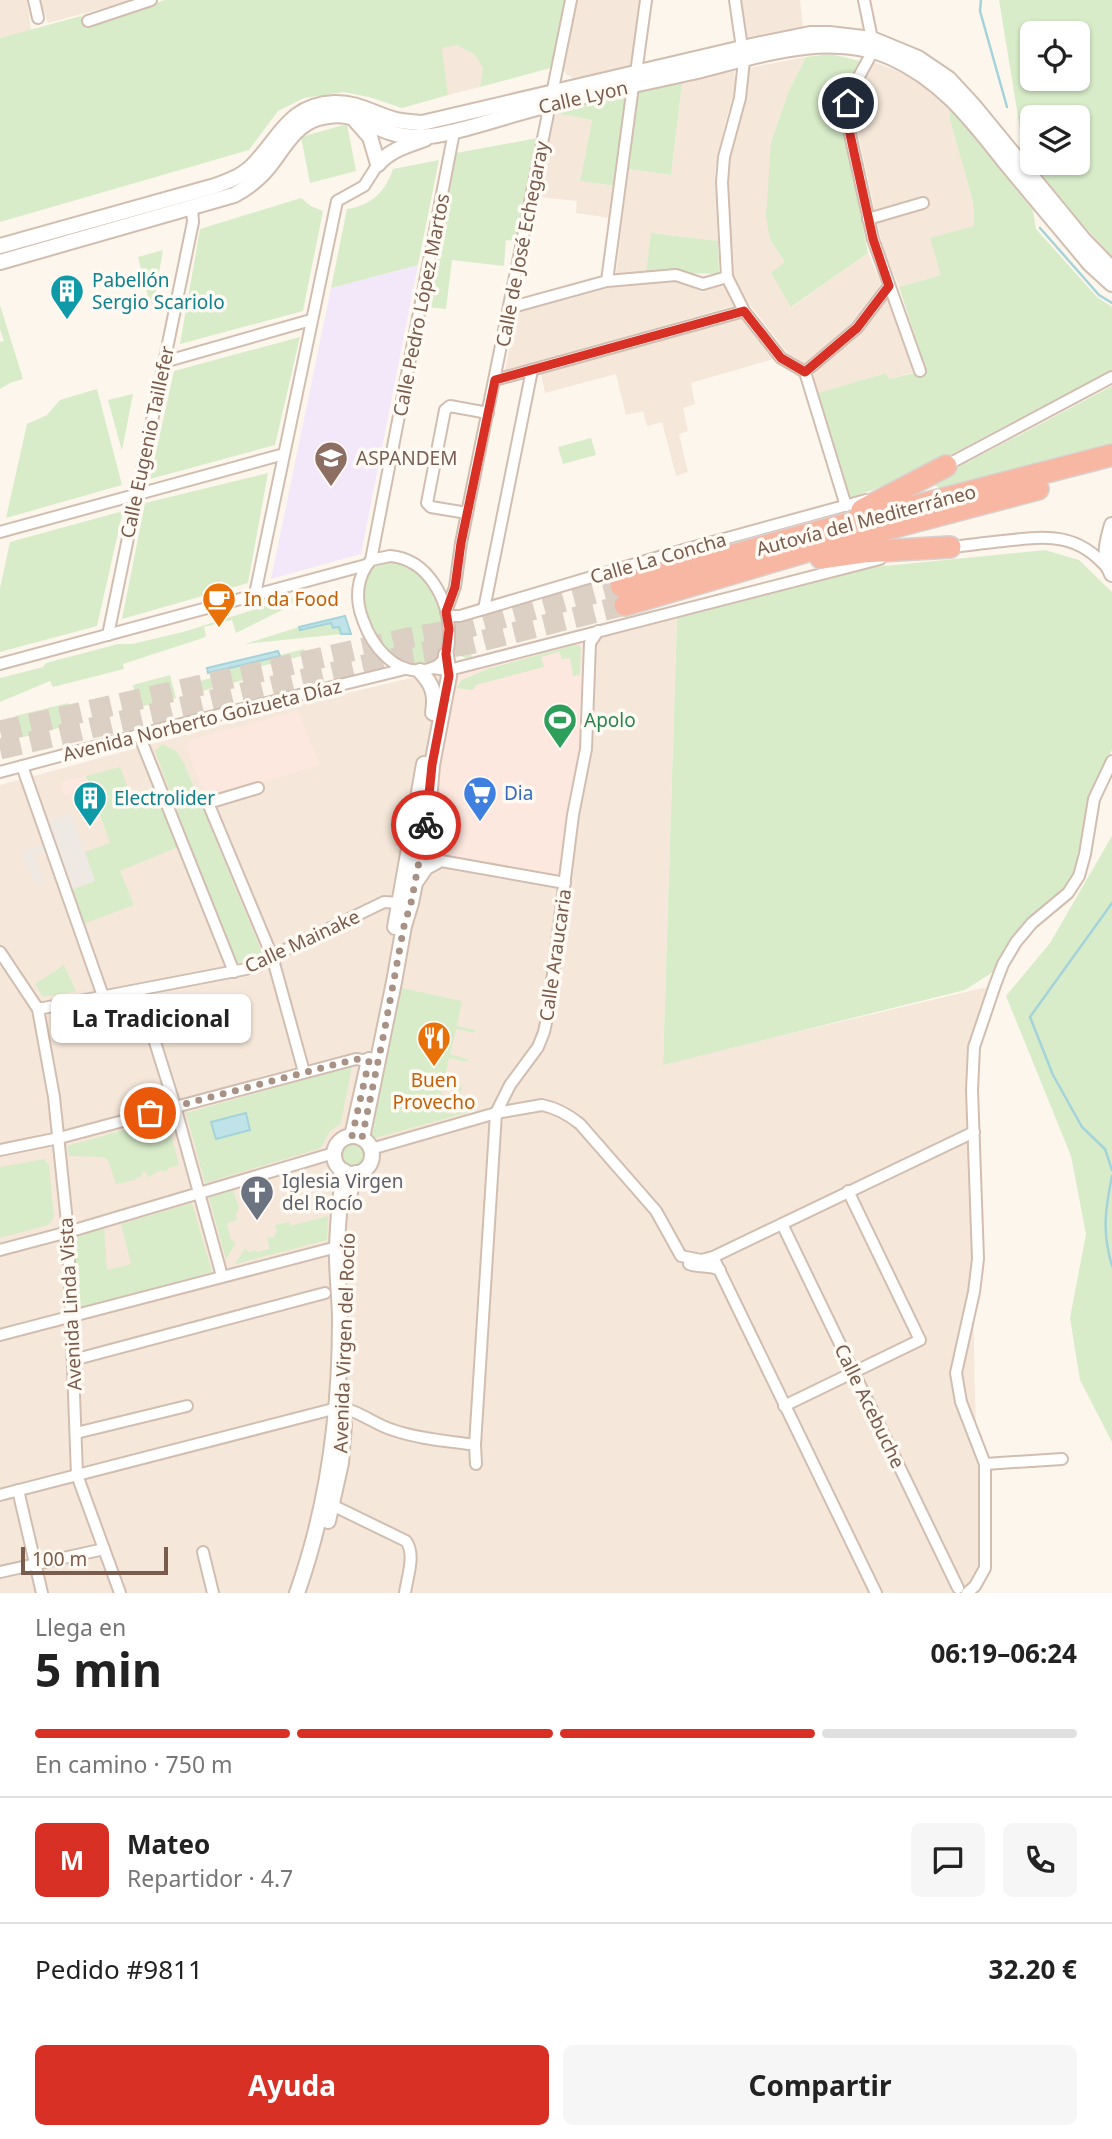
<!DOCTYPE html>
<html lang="es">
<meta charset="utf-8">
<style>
body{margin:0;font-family:"Noto Sans",sans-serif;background:#f6f6f6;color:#222;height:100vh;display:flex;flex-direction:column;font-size:26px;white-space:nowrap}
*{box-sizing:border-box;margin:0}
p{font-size:23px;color:#767676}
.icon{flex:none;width:38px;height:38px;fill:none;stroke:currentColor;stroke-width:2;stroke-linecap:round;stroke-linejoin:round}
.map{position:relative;height:1593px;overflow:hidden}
.side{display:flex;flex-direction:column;background:#fff;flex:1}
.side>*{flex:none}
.controls{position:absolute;left:1020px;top:21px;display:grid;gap:14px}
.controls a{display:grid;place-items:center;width:70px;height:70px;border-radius:10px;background:#fff;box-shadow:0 2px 5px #0004;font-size:35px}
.scale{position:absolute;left:21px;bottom:18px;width:147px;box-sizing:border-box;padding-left:7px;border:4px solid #7a5c4d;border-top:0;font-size:19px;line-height:24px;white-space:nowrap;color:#7a5c4d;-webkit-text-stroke:5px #fffaf3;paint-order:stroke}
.pin{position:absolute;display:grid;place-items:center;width:60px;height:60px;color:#fff;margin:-30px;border:4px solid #fff;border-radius:50%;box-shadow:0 2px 7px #0007}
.courier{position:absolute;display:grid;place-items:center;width:70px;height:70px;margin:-35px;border:5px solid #d93025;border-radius:50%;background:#fff;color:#222;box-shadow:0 2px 9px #0007}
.bubble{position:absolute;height:49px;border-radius:10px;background:#fff;box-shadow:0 2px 5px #0004;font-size:23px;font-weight:700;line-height:49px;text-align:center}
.summary em{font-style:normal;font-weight:700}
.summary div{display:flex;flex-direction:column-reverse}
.summary{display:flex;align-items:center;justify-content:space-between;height:119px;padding:0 35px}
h1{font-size:46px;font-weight:700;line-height:52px}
.bar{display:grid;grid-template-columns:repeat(4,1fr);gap:10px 7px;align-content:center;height:84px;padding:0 35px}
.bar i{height:9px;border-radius:5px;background:#e0e0e0}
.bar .on{background:#d93025}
.bar p{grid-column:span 4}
.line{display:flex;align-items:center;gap:18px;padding:0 35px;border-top:2px solid #e0e0e0}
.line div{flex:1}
.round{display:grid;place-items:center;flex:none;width:74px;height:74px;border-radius:10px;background:#f6f6f6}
.cta{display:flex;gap:14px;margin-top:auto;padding:14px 35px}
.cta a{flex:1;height:80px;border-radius:10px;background:#d93025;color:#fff;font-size:28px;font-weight:700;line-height:80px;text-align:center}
.cta a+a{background:#f6f6f6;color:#222}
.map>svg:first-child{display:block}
</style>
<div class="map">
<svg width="1112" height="1593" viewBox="0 0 1112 1593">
<rect width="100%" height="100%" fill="#fdf6ec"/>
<!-- residential -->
<g fill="#f5e8da">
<polygon points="0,0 27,0 31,30 0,38"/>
<polygon points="40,0 133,0 48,23"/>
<polygon points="577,0 642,0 630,66 573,78 566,74 563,67"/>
<polygon points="741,0 800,0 803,27 747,38"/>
<polygon points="457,45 475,55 484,68 480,87 448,95 441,48"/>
<polygon points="806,57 789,90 771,142 770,240 785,262 792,307 868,253 881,283 869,305 856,323 808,367 794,360 781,345 747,301 734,277 730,255 726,196 728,169 748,68"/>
<polygon points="874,62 917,79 949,107 950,120 973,202 974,226 941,275 899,287 883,248 854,115 857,91"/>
<polygon points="734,71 736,86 725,123 715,171 718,241 652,233 646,272 617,276 616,273 628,169 671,175 682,83"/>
<polygon points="553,113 592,120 580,181 615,186 610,218 576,213 577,201 538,197"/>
<polygon points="678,281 702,292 725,283 736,305 505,371 516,313 614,287"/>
<polygon points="887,299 891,301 914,372 889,379 886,373 818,393 813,378 815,373"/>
<polygon points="742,313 777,358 691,383 695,404 683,408 688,431 679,434 688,472 676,476 662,422 647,426 643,411 626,415 616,374 545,393 540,370"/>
<polygon points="677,613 663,1064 995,985 974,1047 978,1259 973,1298 976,1439 985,1464 985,1568 967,1593 0,1593 0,785 296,705 582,638"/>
</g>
<!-- commercial -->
<g fill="#fde8e0">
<polygon points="585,640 584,722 559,878 425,853 447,728 460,674"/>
<polygon points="297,711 320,765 207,799 188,752 188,744 194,739"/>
<polygon points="86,776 90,787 64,796 60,783"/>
</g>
<!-- industrial -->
<g fill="#efe9e4">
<polygon points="71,814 95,881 71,889 46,822"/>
<polygon points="43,844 48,856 46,857 43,851 33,855 44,882 38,884 36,881 34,882 21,852"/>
</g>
<!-- education -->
<polygon fill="#f3e8fa" points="418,265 361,554 271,579 331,288"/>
<!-- green -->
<g fill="#d8ecc9" fill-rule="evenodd">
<polygon points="165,0 565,0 554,67 480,87 483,68 475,55 457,45 442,48 448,95 402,108 369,97 344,92 304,98 278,111 249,150 0,222 0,38 81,16 86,27"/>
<path d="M999,0H1112V257L1083,225L1024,153ZM1032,33H1078V79H1032ZM1032,117H1078V163H1032Z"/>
<polygon points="831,54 860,61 843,100 844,128 868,253 791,307 771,273 785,262 770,240 766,216 771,142 789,90 806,57"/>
<polygon points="682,83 671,175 628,169 639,91"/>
<polygon points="624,96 626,106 615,186 580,181 592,120 553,113"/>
<polygon points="949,107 1033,210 1036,229 1097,297 1112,307 1112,370 908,477 850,498 818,393 886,373 889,379 926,370 899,287 941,275 930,238 974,226 973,202 950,120"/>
<polygon points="347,124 356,171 310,183 301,137"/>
<polygon points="538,138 516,241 506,240 504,266 452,260 446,309 426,307 456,153"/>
<path d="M439,160L418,265L331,288L347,209C371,206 386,191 393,169Z"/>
<polygon points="301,198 311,206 323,211 303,311 180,344 200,229"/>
<polygon points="651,233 718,241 719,274 646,272"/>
<polygon points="163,250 152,312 138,257"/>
<polygon points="0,305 23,379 10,383 0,389 0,342 4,341 0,329"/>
<polygon points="300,337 275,445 150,479 174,371"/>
<polygon points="1112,386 1112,447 941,489 930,482"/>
<polygon points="97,389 122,485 6,518 27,424 47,415 60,400"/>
<polygon points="133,394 122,450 122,451 108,400"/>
<polygon points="591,438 596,455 563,464 558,447"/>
<polygon points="268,473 248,583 122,619 145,503"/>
<polygon points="123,511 97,626 0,652 0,588 10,542"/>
<polygon points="1045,550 1079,560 1112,592 1112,750 1096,778 1085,813 1076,870 1066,889 1017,931 993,972 965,990 663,1065 677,618 874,567"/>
<path d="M389,560C404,563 416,570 425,581C441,599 457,648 429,663C387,684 328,575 389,560Z"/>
<polygon points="310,592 282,610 236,633 232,620 204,627 206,636 203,638 123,664 124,669 53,687 50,681 0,702 0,678 43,667 46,663 118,644 132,644 183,632"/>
<polygon points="331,622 339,627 341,634 245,644 299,627 300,630"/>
<polygon points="462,622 472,657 466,658 461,656 457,648 458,624"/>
<polygon points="574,645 579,645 581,648 580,675 573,676 570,658 562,659 559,652 541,657 544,667 476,685 473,690 456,688 462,680 487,669"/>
<polygon points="304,649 306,655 254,668 252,662"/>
<polygon points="245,664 248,679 198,692 196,682 227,674 226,669"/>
<polygon points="170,675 176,698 139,707 133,685"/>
<polygon points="68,703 74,724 20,738 15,716"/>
<polygon points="162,744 176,751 184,763 263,955 237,963 192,852 155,751"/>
<polygon points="120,767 133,802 156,793 178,847 120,871 134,905 83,924 71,890 95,881 85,852 110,843 86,776"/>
<polygon points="1112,836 1112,1442 1080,1380 1070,1318 1086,1234 1071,1156 1006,996 1050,943"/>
<polygon points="64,965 76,991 43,997 35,984"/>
<polygon points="401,988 462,1001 457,1026 475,1030 474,1033 456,1029 450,1054 468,1059 467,1062 449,1058 444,1083 462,1087 461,1091 443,1086 439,1106 443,1108 442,1112 456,1114 458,1108 472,1111 375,1138 370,1133"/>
<polygon points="352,1066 341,1123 329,1132 321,1148 205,1183 186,1113"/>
<polygon points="155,1121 158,1130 169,1127 179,1165 168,1168 169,1170 162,1172 161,1170 148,1177 146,1172 142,1173 142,1176 136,1178 136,1180 116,1184 108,1160 103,1157 69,1156 67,1146"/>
<circle cx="352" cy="1155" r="12"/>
<polygon points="44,1159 49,1165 54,1218 48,1225 0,1238 0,1167"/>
<polygon points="233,1189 239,1208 236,1214 237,1220 227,1223 231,1240 236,1243 226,1259 208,1195"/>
<polygon points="192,1203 212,1272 78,1308 74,1237 104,1228 107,1270 131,1264 121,1224"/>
<polygon points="328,1216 327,1240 235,1264 245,1249 249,1252 256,1250 257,1252 270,1249 267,1238 274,1237 277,1231 275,1225 289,1222 290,1226"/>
</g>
<!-- water -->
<g fill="#bfe3e8" stroke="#a5d3da" stroke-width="2">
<polygon points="345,616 351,634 341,634 339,627 333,628 331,623 300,630 299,627"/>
<polygon points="278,651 280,656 208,673 207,668"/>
<polygon points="246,1113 250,1130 216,1139 211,1122"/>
</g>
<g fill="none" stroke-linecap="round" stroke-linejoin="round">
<!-- stream -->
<g stroke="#a5d3da" stroke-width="2.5">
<polyline points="981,0 980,11 1007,107"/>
<polyline points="1040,228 1099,295 1112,303"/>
<polyline points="1112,903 1030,1017 1053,1075 1082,1127 1105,1149 1112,1170"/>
<path d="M1112,1176C1105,1210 1102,1232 1112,1266"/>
</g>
<!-- motorway-tunnel -->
<g stroke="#dcd0c4" stroke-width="21" stroke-dasharray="21 10" stroke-linecap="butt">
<polyline points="0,731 408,638 469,627 621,586"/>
<polyline points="0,749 408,655 469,644 625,605"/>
</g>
<!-- minor casing -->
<g stroke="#d1beb0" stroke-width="14">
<g id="minor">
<polyline points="34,0 38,18"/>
<polyline points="735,0 742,48"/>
<polyline points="864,0 872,39"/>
<polyline points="88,21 151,0"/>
<path d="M873,51C860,75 844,97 848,125L873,239L920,371"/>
<polyline points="744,60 740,98 724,157 722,182 727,277 744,311 781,358 805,372 846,506"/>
<polyline points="636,73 646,0"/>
<polyline points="868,219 923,203"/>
<polyline points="607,281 633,86"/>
<polyline points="509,308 607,281 676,275 703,284 727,277"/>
<polyline points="164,362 311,320"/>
<polyline points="805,372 857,328 889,286"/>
<polyline points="495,380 744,311"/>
<polyline points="945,466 1112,377"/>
<polyline points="467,513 431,507 427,503 445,410 450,406 488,413"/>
<polyline points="0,532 284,454"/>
<path d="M948,548C966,545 985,543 1003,541C1048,536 1078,532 1109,570"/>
<path d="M390,556C428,559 449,600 449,634C449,643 449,653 443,660C439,666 432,669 425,670C395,675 372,646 363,620C355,600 356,577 371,560Z"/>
<polyline points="371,560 454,132"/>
<polyline points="255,594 337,201 364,186 378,164"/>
<polyline points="484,609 532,370"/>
<polyline points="446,612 455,587 461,543 571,0"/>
<polyline points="448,616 460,616 669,554 866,500"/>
<polyline points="108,635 193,222 192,208"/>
<polyline points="0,664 366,565"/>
<polyline points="432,668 449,670 880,559"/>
<polyline points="139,735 234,972"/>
<polyline points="22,766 103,996"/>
<polyline points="0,772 161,729 405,669"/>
<polyline points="258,788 208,803 272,956 304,1072"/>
<polyline points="430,859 565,883"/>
<polyline points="0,952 38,1009 54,1097 68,1232 77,1475 120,1593"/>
<polyline points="139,991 175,1106 222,1276"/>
<polyline points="38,1009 246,969 384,902 399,903"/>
<path d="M371,1149L496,1113L542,1105C557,1108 569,1115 580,1124L656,1211L681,1256L701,1260L713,1257L974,1132"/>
<polyline points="0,1150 59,1138 356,1059 369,1061"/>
<polyline points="782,1224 958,1588"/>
<polyline points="0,1250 68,1232 334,1153"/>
<polyline points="713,1257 876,1593"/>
<path d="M689,1264C699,1268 710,1265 720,1270"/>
<polyline points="0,1335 337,1247"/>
<polyline points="73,1360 325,1293"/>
<polyline points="784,1406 920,1340 848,1191"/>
<polyline points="76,1433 187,1406"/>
<polyline points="476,1464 475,1445 496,1113 510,1085 538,1047 544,1032 548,1013 573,815 586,749 590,643 598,631"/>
<polyline points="985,1464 1062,1459"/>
<polyline points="18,1490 42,1593"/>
<path d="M0,1495L337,1408C358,1409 373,1424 393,1430C419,1439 448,1441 475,1445"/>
<path d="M332,1505L406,1541C416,1555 407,1577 405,1593"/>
<polyline points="203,1552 213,1593"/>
<polyline points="0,1572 104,1549"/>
<polyline points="967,1593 975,1586 985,1568 985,1464 961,1402 956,1373 974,1292 978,1259 972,1090 974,1047 995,985 1003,964 1016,942 1032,923 1068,893 1079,876 1085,854 1094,799 1112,761"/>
</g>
</g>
<!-- tertiary casing -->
<g stroke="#d1beb0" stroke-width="18">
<g id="tertiary">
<polyline points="355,120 370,137 378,164"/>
<path d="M378,164C390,150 408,145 425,139"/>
<path d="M0,246L215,186C231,180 245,175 256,162C281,135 291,105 334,103C357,102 374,114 396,120C404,122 413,122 422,123L742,48L810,34H829L872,39L918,58L949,79L973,105L1083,239L1112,269"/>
<path d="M0,262L234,195C247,188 257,181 267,169C282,151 294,125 318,118C349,109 362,123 389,132C408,139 432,137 451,132C479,126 506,116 533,109C585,94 639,84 693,72C755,57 827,30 890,57C944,81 973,122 1009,167C1036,199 1063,232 1090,264L1112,284"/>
<path d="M1112,525C1107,542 1103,557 1112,574"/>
<path d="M420,671C433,685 436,694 433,713"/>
<polyline points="417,880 426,867 437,861 423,838"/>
<polyline points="395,927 424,764"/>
<polyline points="352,1136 369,1060"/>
<circle cx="353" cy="1155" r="19"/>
<polyline points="362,1138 394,982 404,926 411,903 422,848 428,813 432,765 449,676 446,655"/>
<polyline points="349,1197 352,1183 356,1173"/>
<polyline points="328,1521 341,1463 344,1424"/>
<path d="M297,1593C328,1506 340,1412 340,1320C340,1295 336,1270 337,1246C338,1221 340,1196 344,1171"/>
</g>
</g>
<!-- motorway casing -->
<g stroke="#dad1cd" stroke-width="24">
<g id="motorway">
<polyline points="862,510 946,466"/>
<polyline points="821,558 863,552 950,547"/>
<polyline points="621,586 819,531 1112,455"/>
<polyline points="625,605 845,540 1038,489"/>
</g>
</g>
<!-- minor -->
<use href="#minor" stroke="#fff" stroke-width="10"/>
<!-- tertiary -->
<use href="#tertiary" stroke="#fff" stroke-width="14"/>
<!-- motorway -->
<use href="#motorway" stroke="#f7b7a3" stroke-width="21"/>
</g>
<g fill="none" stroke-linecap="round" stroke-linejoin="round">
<!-- done -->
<polyline stroke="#a89285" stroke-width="7" stroke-dasharray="0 12.6" points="150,1113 356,1059 369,1061 352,1136 362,1138 384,1033 404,926 411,903 426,825"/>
<!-- route -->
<polyline stroke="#d93025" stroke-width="9" points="426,825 432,765 449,676 446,654 449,629 446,612 455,587 461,543 495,380 744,311 781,358 805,372 857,328 889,286 873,239 848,125 848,103"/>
</g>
<!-- icons -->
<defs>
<g id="building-pin" transform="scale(1.75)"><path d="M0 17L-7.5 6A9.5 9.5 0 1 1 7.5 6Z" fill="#0f9aa8" stroke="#fffaf3"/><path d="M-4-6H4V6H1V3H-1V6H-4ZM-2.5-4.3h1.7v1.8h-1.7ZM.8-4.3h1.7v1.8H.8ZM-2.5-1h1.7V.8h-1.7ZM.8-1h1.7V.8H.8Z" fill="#fff"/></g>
<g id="school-pin" transform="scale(1.75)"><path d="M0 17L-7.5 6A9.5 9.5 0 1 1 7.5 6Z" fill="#8d6e63" stroke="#fffaf3"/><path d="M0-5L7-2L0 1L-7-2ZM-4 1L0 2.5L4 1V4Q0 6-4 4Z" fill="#fff"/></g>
<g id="cafe-pin" transform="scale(1.75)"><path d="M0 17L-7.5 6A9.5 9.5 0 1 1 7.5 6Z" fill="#e8710a" stroke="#fffaf3"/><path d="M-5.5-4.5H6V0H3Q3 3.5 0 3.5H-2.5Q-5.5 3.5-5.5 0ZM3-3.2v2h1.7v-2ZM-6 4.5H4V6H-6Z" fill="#fff"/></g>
<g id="stadium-pin" transform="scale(1.75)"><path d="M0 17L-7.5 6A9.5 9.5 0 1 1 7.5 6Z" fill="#2e9e5b" stroke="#fffaf3"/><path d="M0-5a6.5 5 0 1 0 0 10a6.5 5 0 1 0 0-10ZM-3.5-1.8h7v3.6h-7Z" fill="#fff"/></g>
<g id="supermarket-pin" transform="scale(1.75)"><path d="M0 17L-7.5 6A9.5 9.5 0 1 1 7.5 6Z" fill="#3f7fe0" stroke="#fffaf3"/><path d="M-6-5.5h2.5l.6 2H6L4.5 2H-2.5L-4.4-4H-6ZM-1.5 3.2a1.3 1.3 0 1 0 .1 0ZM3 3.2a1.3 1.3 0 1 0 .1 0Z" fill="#fff"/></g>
<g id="restaurant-pin" transform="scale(1.75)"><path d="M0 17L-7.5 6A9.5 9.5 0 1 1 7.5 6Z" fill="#e8710a" stroke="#fffaf3"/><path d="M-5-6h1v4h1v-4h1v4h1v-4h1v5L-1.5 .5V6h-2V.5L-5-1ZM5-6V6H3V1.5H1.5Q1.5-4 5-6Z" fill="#fff"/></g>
<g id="church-pin" transform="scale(1.75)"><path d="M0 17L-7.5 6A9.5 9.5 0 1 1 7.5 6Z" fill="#6b7280" stroke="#fffaf3"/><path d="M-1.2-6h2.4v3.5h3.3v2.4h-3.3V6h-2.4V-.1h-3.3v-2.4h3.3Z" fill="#fff"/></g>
</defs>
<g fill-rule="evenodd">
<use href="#building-pin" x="67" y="291"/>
<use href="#school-pin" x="331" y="458"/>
<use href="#cafe-pin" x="219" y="599"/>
<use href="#stadium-pin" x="560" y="720"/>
<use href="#supermarket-pin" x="480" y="793"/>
<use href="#building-pin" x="90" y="798"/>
<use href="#restaurant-pin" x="434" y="1038"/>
<use href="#church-pin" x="257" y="1192"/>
</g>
<g text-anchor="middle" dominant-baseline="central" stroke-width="7" stroke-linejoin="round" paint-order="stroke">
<!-- street labels -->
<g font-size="19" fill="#7a5c4d" stroke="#fffaf3">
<text transform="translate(583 97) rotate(-13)">Calle Lyon</text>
<text transform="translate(522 244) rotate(-79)">Calle de José Echegaray</text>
<text transform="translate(421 305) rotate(-79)">Calle Pedro López Martos</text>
<text transform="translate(147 442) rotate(-78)">Calle Eugenio Taillefer</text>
<text transform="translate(866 520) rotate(-15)">Autovía del Mediterráneo</text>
<text transform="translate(658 558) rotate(-16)">Calle La Concha</text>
<text transform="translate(202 720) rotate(-14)">Avenida Norberto Goizueta Díaz</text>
<text transform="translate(302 941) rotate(-25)">Calle Mainake</text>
<text transform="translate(555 955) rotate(-82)">Calle Araucaria</text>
<text transform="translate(70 1304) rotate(-93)">Avenida Linda Vista</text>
<text transform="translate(344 1343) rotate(-88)">Avenida Virgen del Rocío</text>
<text transform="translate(870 1406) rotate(64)">Calle Acebuche</text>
</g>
<!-- culture labels -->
<g font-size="19" fill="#0d838f" stroke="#fffaf3" text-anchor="start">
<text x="92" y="280">Pabellón<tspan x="92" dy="22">Sergio Scariolo</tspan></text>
<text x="114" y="798">Electrolider</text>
</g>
<!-- education labels -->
<g font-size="19" fill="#785e54" stroke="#fffaf3" text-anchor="start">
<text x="356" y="458">ASPANDEM</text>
</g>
<!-- food labels -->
<g font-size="19" fill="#c56008" stroke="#fffaf3" text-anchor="start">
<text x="244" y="599">In da Food</text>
<text x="434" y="1080" text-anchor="middle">Buen<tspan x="434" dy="22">Provecho</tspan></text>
</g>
<!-- leisure labels -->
<g font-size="19" fill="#27864d" stroke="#fffaf3" text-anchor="start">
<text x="584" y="720">Apolo</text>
</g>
<!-- shop labels -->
<g font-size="19" fill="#366cbe" stroke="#fffaf3" text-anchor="start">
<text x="504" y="793">Dia</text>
</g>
<!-- worship labels -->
<g font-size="19" fill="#5b616d" stroke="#fffaf3" text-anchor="start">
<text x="282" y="1181">Iglesia Virgen<tspan x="282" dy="22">del Rocío</tspan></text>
</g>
</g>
</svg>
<div class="controls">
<a><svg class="icon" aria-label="locate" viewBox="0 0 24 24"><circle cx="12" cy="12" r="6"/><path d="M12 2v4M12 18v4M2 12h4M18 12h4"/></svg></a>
<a><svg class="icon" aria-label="layers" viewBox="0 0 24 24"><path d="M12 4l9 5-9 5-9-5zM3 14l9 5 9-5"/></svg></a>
</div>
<div class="scale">100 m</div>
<div class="pin" style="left:150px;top:1113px;background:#ea580c"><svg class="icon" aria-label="bag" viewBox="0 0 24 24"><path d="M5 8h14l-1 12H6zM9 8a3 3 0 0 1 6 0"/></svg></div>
<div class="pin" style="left:848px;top:103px;background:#1f2937"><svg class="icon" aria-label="home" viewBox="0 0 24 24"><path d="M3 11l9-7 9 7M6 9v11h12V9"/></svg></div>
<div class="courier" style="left:426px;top:825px"><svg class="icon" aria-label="bike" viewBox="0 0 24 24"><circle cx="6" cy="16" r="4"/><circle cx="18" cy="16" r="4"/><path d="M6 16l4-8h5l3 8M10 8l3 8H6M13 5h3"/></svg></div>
<div class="bubble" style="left:51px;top:994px;width:200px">La Tradicional</div>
</div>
<section class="side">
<div class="summary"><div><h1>5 min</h1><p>Llega en</p></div><em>06:19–06:24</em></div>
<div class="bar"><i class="on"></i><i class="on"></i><i class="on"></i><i></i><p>En camino · 750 m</p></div>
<div class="line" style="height:126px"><b class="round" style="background:#d93025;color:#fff">M</b><div><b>Mateo</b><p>Repartidor · 4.7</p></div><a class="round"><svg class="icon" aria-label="chat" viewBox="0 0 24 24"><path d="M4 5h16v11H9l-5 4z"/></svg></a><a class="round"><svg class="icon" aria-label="phone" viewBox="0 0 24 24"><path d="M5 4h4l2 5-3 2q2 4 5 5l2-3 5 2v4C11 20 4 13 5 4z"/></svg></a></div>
<div class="line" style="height:91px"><div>Pedido #9811</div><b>32.20 €</b></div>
<div class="cta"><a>Ayuda</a><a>Compartir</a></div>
</section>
